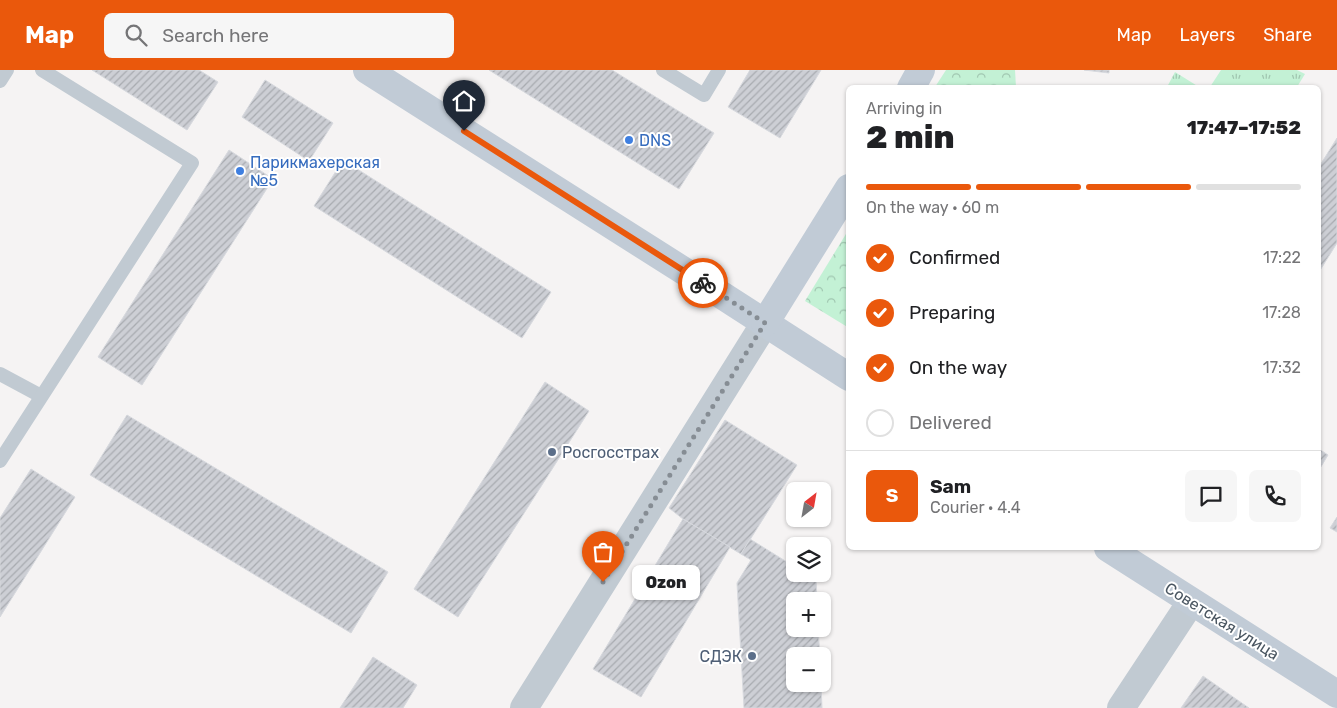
<!DOCTYPE html>
<meta charset="utf-8">
<style>
body{margin:0;font-family:Rubik,sans-serif;background:#f6f6f6;color:#202124;height:100vh;display:flex;flex-direction:column;font-size:19px;white-space:nowrap}
*{box-sizing:border-box;margin:0}
p{font-size:16px;color:#757577}
.icon{flex:none;width:28px;height:28px;fill:none;stroke:currentColor;stroke-width:2;stroke-linecap:round;stroke-linejoin:round}
.map{position:relative;flex:1;overflow:hidden}
.side{position:absolute;left:846px;top:15px;width:475px;height:465px;display:flex;flex-direction:column;background:#fff;border-radius:8px;box-shadow:0 1px 4px #0004}
.side>*{flex:none}
.needle{width:32px;rotate:31deg}
.fabs{position:absolute;left:786px;top:412px;display:grid;gap:10px}
.fabs a{display:grid;place-items:center;width:45px;height:45px;border-radius:8px;background:#fff;box-shadow:0 1px 4px #0004;font-size:25px}
.pin{position:absolute;display:grid;place-items:center;width:42px;height:42px;color:#fff;margin:-51px -21px;border-radius:50% 50% 50% 0;rotate:-45deg;box-shadow:0 0 5px #0007}
.pin .icon{rotate:45deg}
.courier{position:absolute;display:grid;place-items:center;width:50px;height:50px;margin:-25px;border:4px solid #ea580c;border-radius:50%;background:#fff;color:#222;box-shadow:0 1px 6px #0007}
.bubble{position:absolute;height:35px;border-radius:8px;background:#fff;box-shadow:0 1px 4px #0004;font-size:16px;font-weight:800;line-height:35px;text-align:center}
.overview em{font-style:normal;font-weight:800}
.overview div{display:flex;flex-direction:column-reverse}
.overview{display:flex;align-items:center;justify-content:space-between;height:85px;padding:0 20px}
h1{font-size:32px;font-weight:800;line-height:38px}
.bar{display:grid;grid-template-columns:repeat(4,1fr);gap:8px 5px;align-content:center;height:60px;padding:0 20px}
.bar i{height:6px;border-radius:4px;background:#e0e0e0}
.bar .active{background:#ea580c}
.bar p{grid-column:span 4}
.line{display:flex;align-items:center;gap:12px;padding:0 20px;border-top:1px solid #e0e0e0}
.line div{flex:1}
.round{display:grid;place-items:center;flex:none;width:52px;height:52px;border-radius:8px;background:#f6f6f6}
ol{padding:0 20px;list-style:none}
li{display:flex;align-items:center;gap:15px;height:55px}
li p{margin-inline-start:auto}
li .icon{padding:5px;border-radius:50%;background:#ea580c;color:#fff;stroke-width:4}
li:last-child{color:#757577}
li i{width:28px;height:28px;border:2px solid #e0e0e0;border-radius:50%}
header{display:flex;align-items:center;gap:30px;box-sizing:border-box;height:70px;padding:0 25px;background:#ea580c;color:#fff}
header strong{font-size:24px}
nav{display:flex;gap:28px;margin-inline-start:auto;font-size:18px}
.search{width:350px;height:45px;background:#f6f6f6;display:flex;align-items:center;gap:12px;box-sizing:border-box;padding:0 18px;border-radius:8px;color:#757577;font-size:19px}
.map>svg:first-child{display:block}
</style>
<header>
<strong>Map</strong>
<div class="search"><svg class="icon" aria-label="search" viewBox="0 0 24 24"><circle cx="10" cy="10" r="6"/><path d="M15 15l6 6"/></svg>Search here</div>
<nav><a>Map</a><a>Layers</a><a>Share</a></nav>
</header>
<div class="map">
<svg width="1337" height="638" viewBox="0 0 1337 638">
<defs>
<pattern id="grass-tufts" width="24" height="20" patternUnits="userSpaceOnUse" patternTransform="scale(1.25)"><rect width="24" height="20" fill="#c3f1d5"/><path d="M3 7l-1-3M5 7V3M7 7l1-3M15 17l-1-3M17 17v-4M19 17l1-3" fill="none" stroke="#a0c6b0"/></pattern>
<pattern id="forest-crowns" width="20" height="18" patternUnits="userSpaceOnUse" patternTransform="scale(1.25)"><rect width="20" height="18" fill="#c3f1d5"/><path d="M2 6a3 3 0 1 1 6 0M12 15a3 3 0 1 1 6 0" fill="none" stroke="#a0c6b0"/></pattern>
<pattern id="building-hatch" width="6" height="6" patternUnits="userSpaceOnUse" patternTransform="scale(1.25)"><rect width="6" height="6" fill="#cdcfd5"/><path d="M-1 1l2-2M0 6l6-6M5 7l2-2" fill="none" stroke="#a8abb0"/></pattern>
</defs>
<rect width="100%" height="100%" fill="#f5f3f3"/>
<!-- grass -->
<g fill="url(#grass-tufts)">
<polygon points="1221,0 1297,0 1305,4 1297,17 1210,17"/>
<polygon points="1175,2 1199,17 1167,17"/>
</g>
<!-- forest -->
<g fill="url(#forest-crowns)">
<polygon points="946,0 1015,0 1016,17 935,17"/>
<polygon points="849,159 849,258 805,231"/>
</g>
<!-- building -->
<g fill="url(#building-hatch)" stroke="#d7d9de">
<polygon points="92,0 199,0 218,12 187,60"/>
<polygon points="489,0 612,0 714,63 679,119"/>
<polygon points="750,0 821,0 780,68 728,37"/>
<polygon points="1084,0 1109,0 1109,3"/>
<polygon points="265,10 333,53 309,91 242,47"/>
<polygon points="1337,68 1337,173 1319,202 1319,97"/>
<polygon points="229,80 273,109 142,315 98,287"/>
<polygon points="343,90 551,222 522,268 314,136"/>
<polygon points="545,312 589,341 458,547 414,519"/>
<polygon points="127,345 388,502 351,563 90,405"/>
<polygon points="725,350 797,395 741,484 683,449 669,438"/>
<polygon points="1319,379 1328,385 1319,400"/>
<polygon points="31,399 75,427 0,547 0,448"/>
<polygon points="1337,447 1337,462 1330,458"/>
<polygon points="683,449 730,477 641,627 593,599"/>
<polygon points="750,469 795,497 795,504 807,504 816,509 817,531 795,531 795,559 818,559 820,586 795,586 795,614 821,614 822,638 744,638 737,513 751,490 741,484"/>
<polygon points="373,587 417,615 403,638 340,638"/>
<polygon points="1203,606 1249,638 1181,638"/>
</g>
<g fill="none" stroke-linecap="round" stroke-linejoin="round">
<!-- service -->
<g stroke="#c1cad2" stroke-width="14">
<polyline points="663,0 704,25 719,0"/>
<polyline points="0,11 7,0"/>
<polyline points="0,304 41,326"/>
<polyline points="0,391 192,93 42,0"/>
</g>
<!-- minor -->
<polyline stroke="#c1cad2" stroke-width="28" points="1121,638 1191,532"/>
<!-- tertiary -->
<polyline stroke="#c1cad2" stroke-width="28" points="524,638 765,253"/>
<!-- secondary -->
<g stroke="#c1cbd6" stroke-width="28">
<polyline points="367,0 706,215 849,307"/>
<polyline points="911,18 921,0"/>
<polyline points="765,253 849,118"/>
<polyline points="1108,478 1337,624"/>
</g>
</g>
<g fill="none" stroke-linecap="round" stroke-linejoin="round">
<!-- done -->
<polyline stroke="#868d94" stroke-width="5" stroke-dasharray="0 9" points="603,512 765,253 703,213"/>
<!-- route -->
<polyline stroke="#ea580c" stroke-width="6" points="464,61 703,213"/>
</g>
<!-- markers -->
<g fill="#3f7fe0" stroke="#fff" stroke-width="2">
<circle cx="629" cy="70" r="5"/>
<circle cx="240" cy="101" r="5"/>
</g>
<g fill="#5c6f8a" stroke="#fff" stroke-width="2">
<circle cx="552" cy="382" r="5"/>
<circle cx="752" cy="586" r="5"/>
</g>
<g text-anchor="middle" dominant-baseline="central" stroke-width="4" stroke-linejoin="round" paint-order="stroke">
<!-- shop labels -->
<g font-size="16" fill="#366cbe" stroke="#fff" text-anchor="start">
<text x="639" y="70">DNS</text>
<text x="250" y="92">Парикмахерская<tspan x="250" dy="18">№5</tspan></text>
</g>
<!-- service labels -->
<g font-size="16" fill="#4e5e75" stroke="#fff" text-anchor="start">
<text x="562" y="382">Росгосстрах</text>
<text x="742" y="586" text-anchor="end">СДЭК</text>
</g>
<!-- street labels -->
<g font-size="16" fill="#4a5661" stroke="#fff">
<text transform="translate(1222 551) rotate(32)">Советская улица</text>
</g>
</g>
</svg>
<div class="fabs">
<a><svg class="needle" viewBox="-14 -14 28 28"><path d="M0-13l5 13h-10z" fill="#e53935"/><path d="M0 13l5-13h-10z" fill="#757577"/></svg></a>
<a><svg class="icon" aria-label="layers" viewBox="0 0 24 24"><path d="M12 4l9 5-9 5-9-5zM3 14l9 5 9-5"/></svg></a>
<a>+</a>
<a>−</a>
</div>
<div class="pin" style="left:603px;top:512px;background:#ea580c"><svg class="icon" aria-label="bag" viewBox="0 0 24 24"><path d="M5 8h14l-1 12H6zM9 8a3 3 0 0 1 6 0"/></svg></div>
<div class="pin" style="left:464px;top:61px;background:#1f2937"><svg class="icon" aria-label="home" viewBox="0 0 24 24"><path d="M3 11l9-7 9 7M6 9v11h12V9"/></svg></div>
<div class="courier" style="left:703px;top:213px"><svg class="icon" aria-label="bike" viewBox="0 0 24 24"><circle cx="6" cy="16" r="4"/><circle cx="18" cy="16" r="4"/><path d="M6 16l4-8h5l3 8M10 8l3 8H6M13 5h3"/></svg></div>
<div class="bubble" style="left:632px;top:495px;width:68px">Ozon</div>
<section class="side">
<div class="overview"><div><h1>2 min</h1><p>Arriving in</p></div><em>17:47–17:52</em></div>
<div class="bar"><i class="active"></i><i class="active"></i><i class="active"></i><i></i><p>On the way · 60 m</p></div>
<ol>
<li><svg class="icon" aria-label="check" viewBox="0 0 24 24"><path d="M5 12l5 5 9-10"/></svg>Confirmed<p>17:22</p></li>
<li><svg class="icon" aria-label="check" viewBox="0 0 24 24"><path d="M5 12l5 5 9-10"/></svg>Preparing<p>17:28</p></li>
<li><svg class="icon" aria-label="check" viewBox="0 0 24 24"><path d="M5 12l5 5 9-10"/></svg>On the way<p>17:32</p></li>
<li><i></i>Delivered</li>
</ol>
<div class="line" style="height:90px"><b class="round" style="background:#ea580c;color:#fff">S</b><div><b>Sam</b><p>Courier · 4.4</p></div><a class="round"><svg class="icon" aria-label="chat" viewBox="0 0 24 24"><path d="M4 5h16v11H9l-5 4z"/></svg></a><a class="round"><svg class="icon" aria-label="phone" viewBox="0 0 24 24"><path d="M5 4h4l2 5-3 2q2 4 5 5l2-3 5 2v4C11 20 4 13 5 4z"/></svg></a></div>
</section>
</div>
